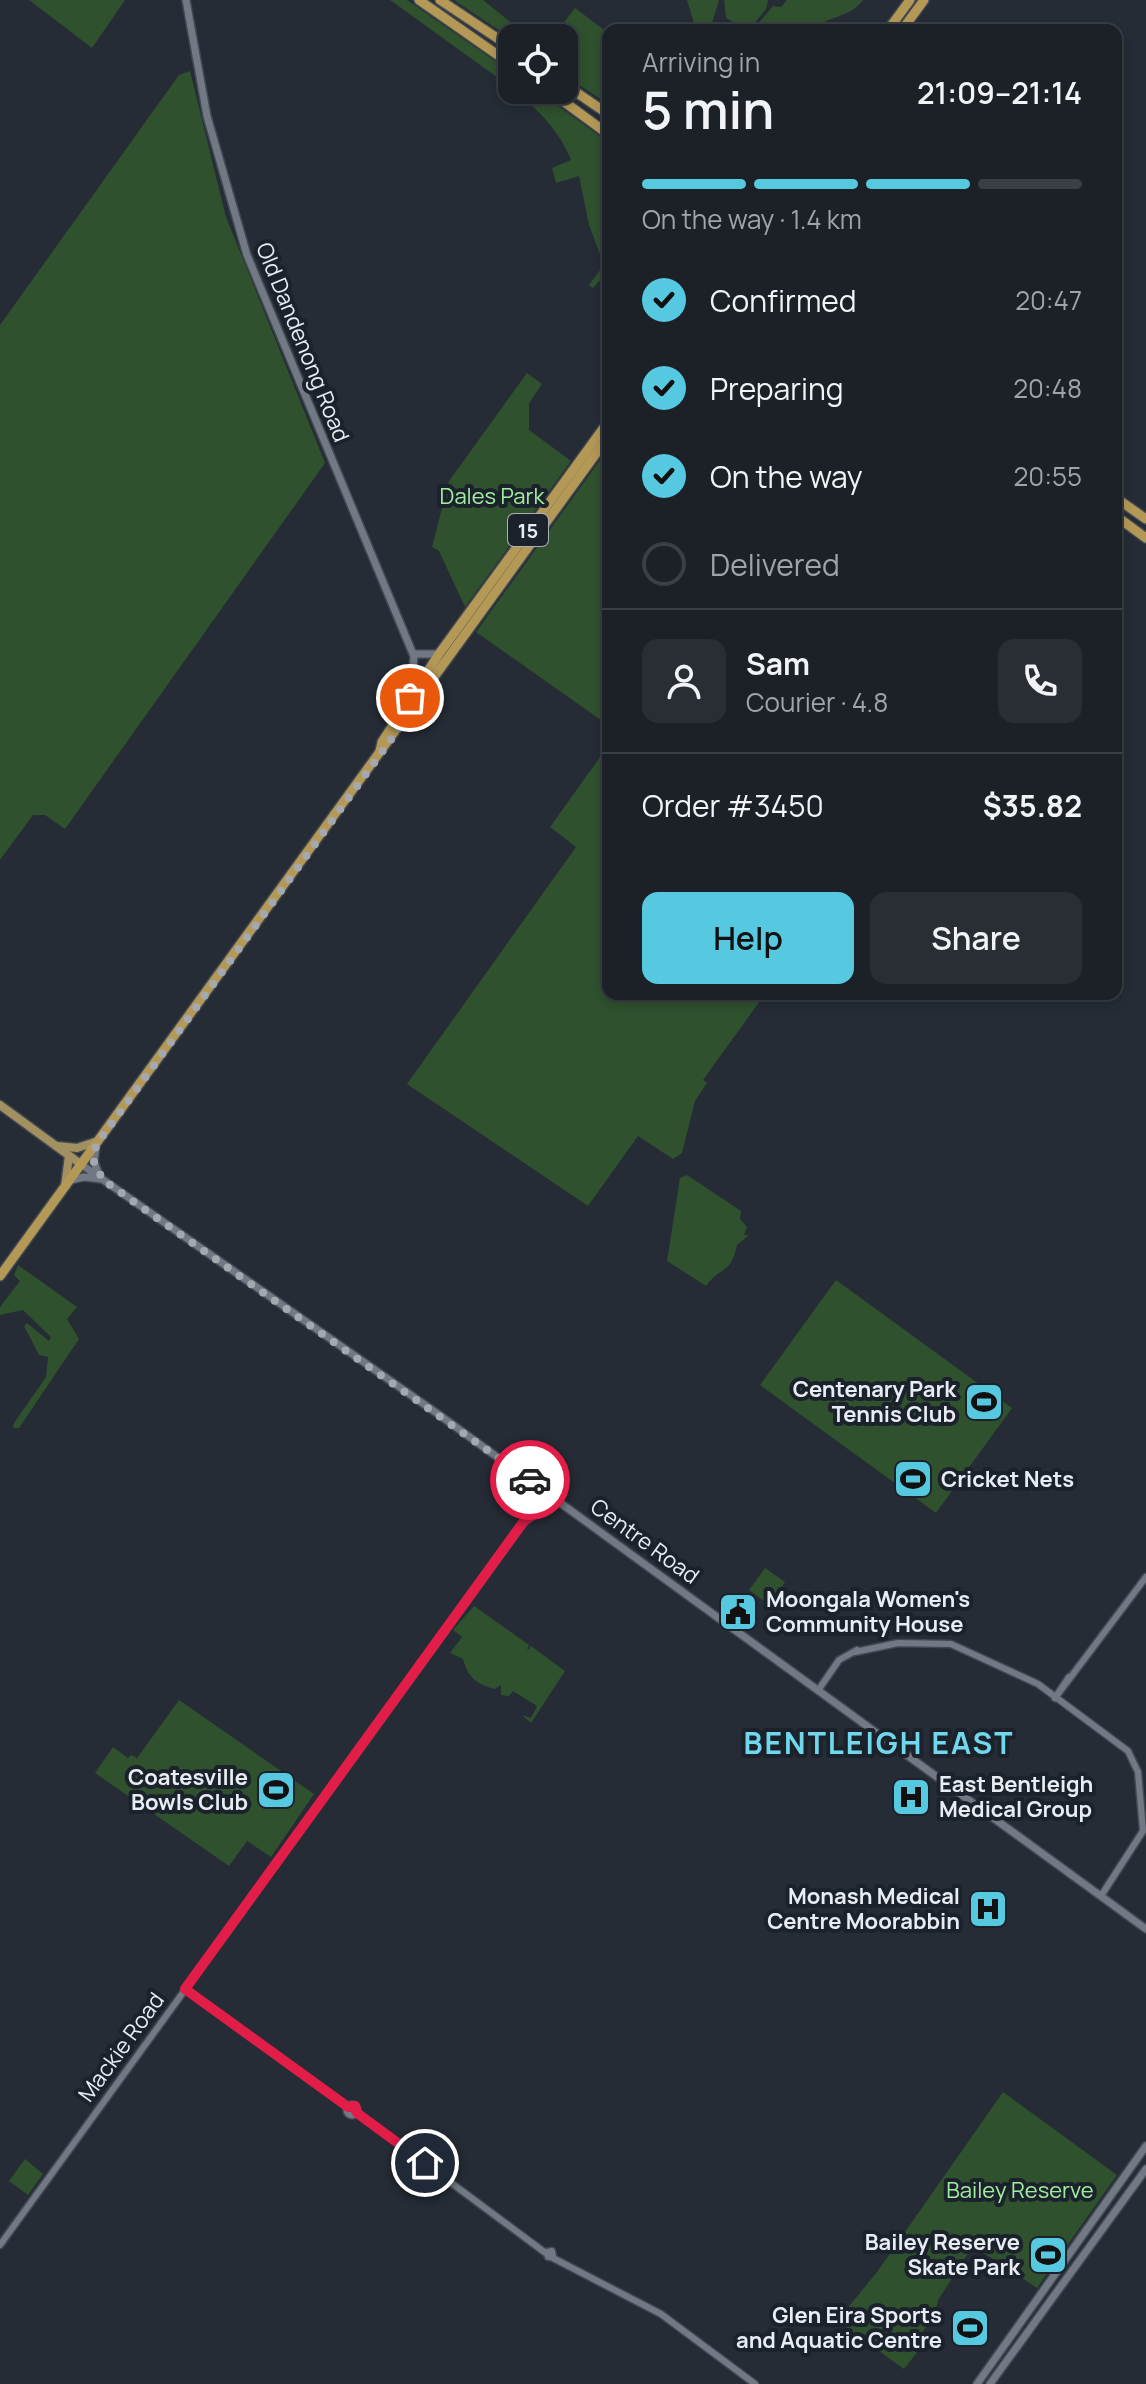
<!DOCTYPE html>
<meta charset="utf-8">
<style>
body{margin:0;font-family:Manrope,sans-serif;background:#292e34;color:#f1f3f6;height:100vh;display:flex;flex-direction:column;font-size:30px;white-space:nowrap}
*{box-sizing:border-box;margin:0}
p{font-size:26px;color:#a0a3a8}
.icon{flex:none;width:44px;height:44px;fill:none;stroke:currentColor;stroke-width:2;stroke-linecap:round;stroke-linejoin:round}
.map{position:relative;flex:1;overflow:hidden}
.sheet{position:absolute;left:602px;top:24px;width:520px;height:976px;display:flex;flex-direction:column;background:#1c2128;border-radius:16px;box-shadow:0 4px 12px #0003,0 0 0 2px #3a3e45}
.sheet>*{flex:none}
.tools{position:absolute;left:498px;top:24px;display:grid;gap:16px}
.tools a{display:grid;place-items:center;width:80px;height:80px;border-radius:16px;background:#1c2128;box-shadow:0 4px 12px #0003,0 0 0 2px #3a3e45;font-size:40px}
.pin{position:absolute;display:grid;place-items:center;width:68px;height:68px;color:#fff;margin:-34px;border:4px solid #fff;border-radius:50%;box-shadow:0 2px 8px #0007}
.courier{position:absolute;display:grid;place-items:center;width:80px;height:80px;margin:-40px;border:6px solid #e11d48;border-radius:50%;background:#fff;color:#222;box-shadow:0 2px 10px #0007}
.summary em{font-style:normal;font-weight:600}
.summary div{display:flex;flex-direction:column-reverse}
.summary{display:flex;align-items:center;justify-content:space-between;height:136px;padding:0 40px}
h1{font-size:52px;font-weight:600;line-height:60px}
.bar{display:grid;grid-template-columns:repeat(4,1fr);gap:12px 8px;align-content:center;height:96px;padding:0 40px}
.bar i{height:10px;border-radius:6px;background:#3a3e45}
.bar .current{background:#56c9e1}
.bar p{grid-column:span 4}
.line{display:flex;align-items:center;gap:20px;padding:0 40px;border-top:2px solid #3a3e45}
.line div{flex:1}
.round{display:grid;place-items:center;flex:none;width:84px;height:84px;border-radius:16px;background:#292e34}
ol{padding:0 40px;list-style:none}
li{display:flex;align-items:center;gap:24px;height:88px}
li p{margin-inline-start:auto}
li .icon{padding:8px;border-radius:50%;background:#56c9e1;color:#111;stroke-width:4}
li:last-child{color:#a0a3a8}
li i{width:44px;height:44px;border:4px solid #3a3e45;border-radius:50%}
.primary-button{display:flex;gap:16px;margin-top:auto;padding:16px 40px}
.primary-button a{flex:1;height:92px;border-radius:16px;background:#56c9e1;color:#111;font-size:32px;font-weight:600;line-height:92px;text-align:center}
.primary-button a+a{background:#292e34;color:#f1f3f6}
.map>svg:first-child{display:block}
</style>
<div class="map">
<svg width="1146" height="2384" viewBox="0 0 1146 2384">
<rect width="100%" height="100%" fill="#252c35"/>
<!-- green -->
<g fill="#2f512e">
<polygon points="29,0 125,0 92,48"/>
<polygon points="390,0 407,0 512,73 512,88"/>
<polygon points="454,0 483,0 530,38 512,39"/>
<polygon points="687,0 719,0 710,30 696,30"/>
<polygon points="724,0 768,0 766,9 754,24 740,26 726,18"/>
<path d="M787,0H863C850,18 828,15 814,30H762L756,26L773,6L781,7Z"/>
<polygon points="575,8 608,33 608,104 564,75 564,38 552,38"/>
<polygon points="190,71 226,217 325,463 65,829 45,815 33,815 0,860 0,325 179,75"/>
<path d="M514,90H536L608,142V271L593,288L589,285L604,265L589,225L579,176L556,183L552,168L571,160C559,130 539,111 514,90Z"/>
<polygon points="527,373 542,384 529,403 529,430 571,461 465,607 439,551 432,547 449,481"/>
<polygon points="608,449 608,725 476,632"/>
<polygon points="608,746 608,994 765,994 703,1080 707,1083 695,1101 682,1153 673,1159 638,1136 588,1206 407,1084 576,847 550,827"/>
<path d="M687,1175L741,1211L740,1219L747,1227L744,1235H749L737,1245C731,1275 719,1267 706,1286L667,1261L680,1178Z"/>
<polygon points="18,1265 77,1307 67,1319 79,1339 19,1428 13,1428 14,1423 46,1377 48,1357 39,1355 24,1326 27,1323 49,1341 51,1337 23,1310 0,1315 0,1307 20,1281 14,1275"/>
<polygon points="836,1280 1012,1408 936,1513 760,1385"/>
<polygon points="765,1568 785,1582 769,1605 749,1590"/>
<path d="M474,1606L529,1645L527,1651L531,1646L565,1671L531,1723L522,1715L531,1718L537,1706L513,1691L509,1696L501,1695V1685L495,1689C477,1685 467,1676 463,1659L450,1653L462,1637L453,1630Z"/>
<polygon points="179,1700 314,1794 271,1857 247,1841 229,1866 95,1773 113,1747 128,1758 131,1755 137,1758"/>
<path d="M1003,2092L1117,2175L1037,2288L973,2246L938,2300C937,2313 921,2335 912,2347L918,2351L904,2369L837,2321L877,2272Z"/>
<polygon points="25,2159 43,2174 28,2195 9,2181"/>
</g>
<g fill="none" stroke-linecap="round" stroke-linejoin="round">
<!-- tertiary casing -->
<g stroke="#424850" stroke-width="9">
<g id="tertiary">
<polyline points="527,1520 556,1499"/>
<polyline points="855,1652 898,1643 951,1644 1038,1684 1128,1751 1138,1772 1143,1831 1101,1896"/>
<polyline points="819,1689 839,1660 857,1650"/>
<polyline points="1055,1698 1146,1577"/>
<polyline points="1055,1698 1069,1677"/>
<polyline points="185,1989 348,2107"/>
<circle cx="352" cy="2110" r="5.5"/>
<polyline points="357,2113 547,2254"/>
<polyline points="0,2245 546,1492"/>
<polygon points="552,2251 553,2256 548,2257 547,2252"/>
<polyline points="551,2257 661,2314 755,2384"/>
</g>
</g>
<!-- secondary casing -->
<g stroke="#424850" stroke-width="10">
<g id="secondary">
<polyline points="186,0 207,116 247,255 413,654 439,654"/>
<polyline points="411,693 414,656"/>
<polyline points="96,1145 94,1162 99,1175"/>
<polyline points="82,1165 438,1414 1146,1929"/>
<polyline points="71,1180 84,1177 101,1179"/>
<polyline points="977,2384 1146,2146"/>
<polyline points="990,2384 1146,2169"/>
</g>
</g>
<!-- primary casing -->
<g stroke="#424850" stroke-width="11">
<g id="primary">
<polyline points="0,1105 82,1165"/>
<polyline points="57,1146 77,1148 98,1141"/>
<polyline points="65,1186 69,1156"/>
</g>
</g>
<!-- trunk casing -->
<g stroke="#424850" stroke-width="12">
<g id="trunk">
<polyline points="419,0 512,65"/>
<polyline points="440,0 512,48"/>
<polyline points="888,30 910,0"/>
<polyline points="902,30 924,0"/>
<polyline points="564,84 608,114"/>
<polyline points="548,90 608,134"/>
<polyline points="1116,498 1146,519"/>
<polyline points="1116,516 1146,538"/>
<polyline points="380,751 382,742 439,654 608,422"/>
<polyline points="0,1276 608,437"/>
</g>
</g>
<!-- tertiary -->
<use href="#tertiary" stroke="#717984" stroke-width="6"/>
<!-- secondary -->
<use href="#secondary" stroke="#717984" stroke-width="7"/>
<!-- primary -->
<use href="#primary" stroke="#a39061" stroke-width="8"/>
<!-- trunk -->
<use href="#trunk" stroke="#b49856" stroke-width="9"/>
</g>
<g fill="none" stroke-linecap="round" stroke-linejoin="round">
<!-- done -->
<polyline stroke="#a4a9b0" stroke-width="8" stroke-dasharray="0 14.4" points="410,698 426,673 435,679 96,1145 94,1162 103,1180 530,1480"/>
<!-- route -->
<polyline stroke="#e11d48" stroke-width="10" points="425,2163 357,2113 355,2106 348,2107 185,1989 524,1521 556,1499 530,1480"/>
</g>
<!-- icons -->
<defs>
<g id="stadium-square" transform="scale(2)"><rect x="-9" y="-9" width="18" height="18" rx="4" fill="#56c9e1" stroke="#1c222b"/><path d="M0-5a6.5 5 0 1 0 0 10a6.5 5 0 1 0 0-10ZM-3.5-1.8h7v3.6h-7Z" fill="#111"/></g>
<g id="civic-square" transform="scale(2)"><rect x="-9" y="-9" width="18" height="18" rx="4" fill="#56c9e1" stroke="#1c222b"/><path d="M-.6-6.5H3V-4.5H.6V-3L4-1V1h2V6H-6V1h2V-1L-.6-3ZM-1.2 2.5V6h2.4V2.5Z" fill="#111"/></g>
<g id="hospital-square" transform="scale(2)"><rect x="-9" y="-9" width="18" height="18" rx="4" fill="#56c9e1" stroke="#1c222b"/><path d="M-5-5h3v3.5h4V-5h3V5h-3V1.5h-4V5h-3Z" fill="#111"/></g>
</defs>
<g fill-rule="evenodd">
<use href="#stadium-square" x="984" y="1402"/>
<use href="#stadium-square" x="913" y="1479"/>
<use href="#civic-square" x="738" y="1612"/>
<use href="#stadium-square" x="276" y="1790"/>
<use href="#hospital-square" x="911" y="1797"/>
<use href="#hospital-square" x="988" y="1909"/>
<use href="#stadium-square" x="1048" y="2255"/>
<use href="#stadium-square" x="970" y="2328"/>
</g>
<g text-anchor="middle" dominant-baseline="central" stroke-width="8" stroke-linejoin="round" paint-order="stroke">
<!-- shield labels -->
<rect fill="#1c222b" stroke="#abb0b7" stroke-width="2" x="508" y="514" width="40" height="32" rx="6"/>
<g font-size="20" font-weight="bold" fill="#e8edf3">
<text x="528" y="530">15</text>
</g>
<!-- street labels -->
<g font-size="22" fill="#e8edf3" stroke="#1c222b">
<text transform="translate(303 342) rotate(68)">Old Dandenong Road</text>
<text transform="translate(645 1541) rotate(36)">Centre Road</text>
<text transform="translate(121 2047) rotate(-54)">Mackie Road</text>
</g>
<!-- park labels -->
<g font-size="22" fill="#a1ed9f" stroke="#1c222b">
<text x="492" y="496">Dales Park</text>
<text x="1020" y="2190">Bailey Reserve</text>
</g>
<!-- poi labels -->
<g font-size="22" font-weight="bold" fill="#e8edf3" stroke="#1c222b" text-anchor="end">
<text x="956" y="1389">Centenary Park<tspan x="956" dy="25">Tennis Club</tspan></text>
<text x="941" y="1479" text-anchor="start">Cricket Nets</text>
<text x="766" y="1599" text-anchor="start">Moongala Women's<tspan x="766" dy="25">Community House</tspan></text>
<text x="248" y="1777">Coatesville<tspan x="248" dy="25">Bowls Club</tspan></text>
<text x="939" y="1784" text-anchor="start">East Bentleigh<tspan x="939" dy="25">Medical Group</tspan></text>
<text x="960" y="1896">Monash Medical<tspan x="960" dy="25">Centre Moorabbin</tspan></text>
<text x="1020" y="2242">Bailey Reserve<tspan x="1020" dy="25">Skate Park</tspan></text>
<text x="942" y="2315">Glen Eira Sports<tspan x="942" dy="25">and Aquatic Centre</tspan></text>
</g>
<!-- district labels -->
<g font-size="30" font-weight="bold" letter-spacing="2" fill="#70d7ec" stroke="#1c222b">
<text x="879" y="1742">BENTLEIGH EAST</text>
</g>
</g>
</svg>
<div class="tools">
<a><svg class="icon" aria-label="locate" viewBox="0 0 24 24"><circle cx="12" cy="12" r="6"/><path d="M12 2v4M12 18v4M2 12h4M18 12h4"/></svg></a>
</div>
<div class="pin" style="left:410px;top:698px;background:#ea580c"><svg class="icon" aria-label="bag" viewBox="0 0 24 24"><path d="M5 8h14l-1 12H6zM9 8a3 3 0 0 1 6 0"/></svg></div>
<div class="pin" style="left:425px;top:2163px;background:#1f2937"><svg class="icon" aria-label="home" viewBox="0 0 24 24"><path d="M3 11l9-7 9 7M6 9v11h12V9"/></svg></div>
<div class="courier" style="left:530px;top:1480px"><svg class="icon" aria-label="car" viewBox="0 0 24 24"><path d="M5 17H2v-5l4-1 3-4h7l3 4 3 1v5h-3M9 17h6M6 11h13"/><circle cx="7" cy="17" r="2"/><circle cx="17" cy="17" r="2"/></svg></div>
<section class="sheet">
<div class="summary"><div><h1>5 min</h1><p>Arriving in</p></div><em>21:09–21:14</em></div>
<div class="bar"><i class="current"></i><i class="current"></i><i class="current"></i><i></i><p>On the way · 1.4 km</p></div>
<ol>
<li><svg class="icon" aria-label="check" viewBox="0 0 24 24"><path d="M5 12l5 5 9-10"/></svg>Confirmed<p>20:47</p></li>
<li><svg class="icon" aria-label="check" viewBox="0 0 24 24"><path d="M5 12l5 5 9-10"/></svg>Preparing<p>20:48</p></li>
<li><svg class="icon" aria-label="check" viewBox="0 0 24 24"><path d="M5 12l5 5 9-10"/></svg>On the way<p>20:55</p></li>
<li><i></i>Delivered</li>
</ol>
<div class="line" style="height:144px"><a class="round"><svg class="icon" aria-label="person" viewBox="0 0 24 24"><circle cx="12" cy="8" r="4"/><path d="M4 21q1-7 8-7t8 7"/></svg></a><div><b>Sam</b><p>Courier · 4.8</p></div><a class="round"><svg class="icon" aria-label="phone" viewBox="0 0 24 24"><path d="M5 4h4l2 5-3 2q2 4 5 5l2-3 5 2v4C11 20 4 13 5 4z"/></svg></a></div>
<div class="line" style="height:104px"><div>Order #3450</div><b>$35.82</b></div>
<div class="primary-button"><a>Help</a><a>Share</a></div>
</section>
</div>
